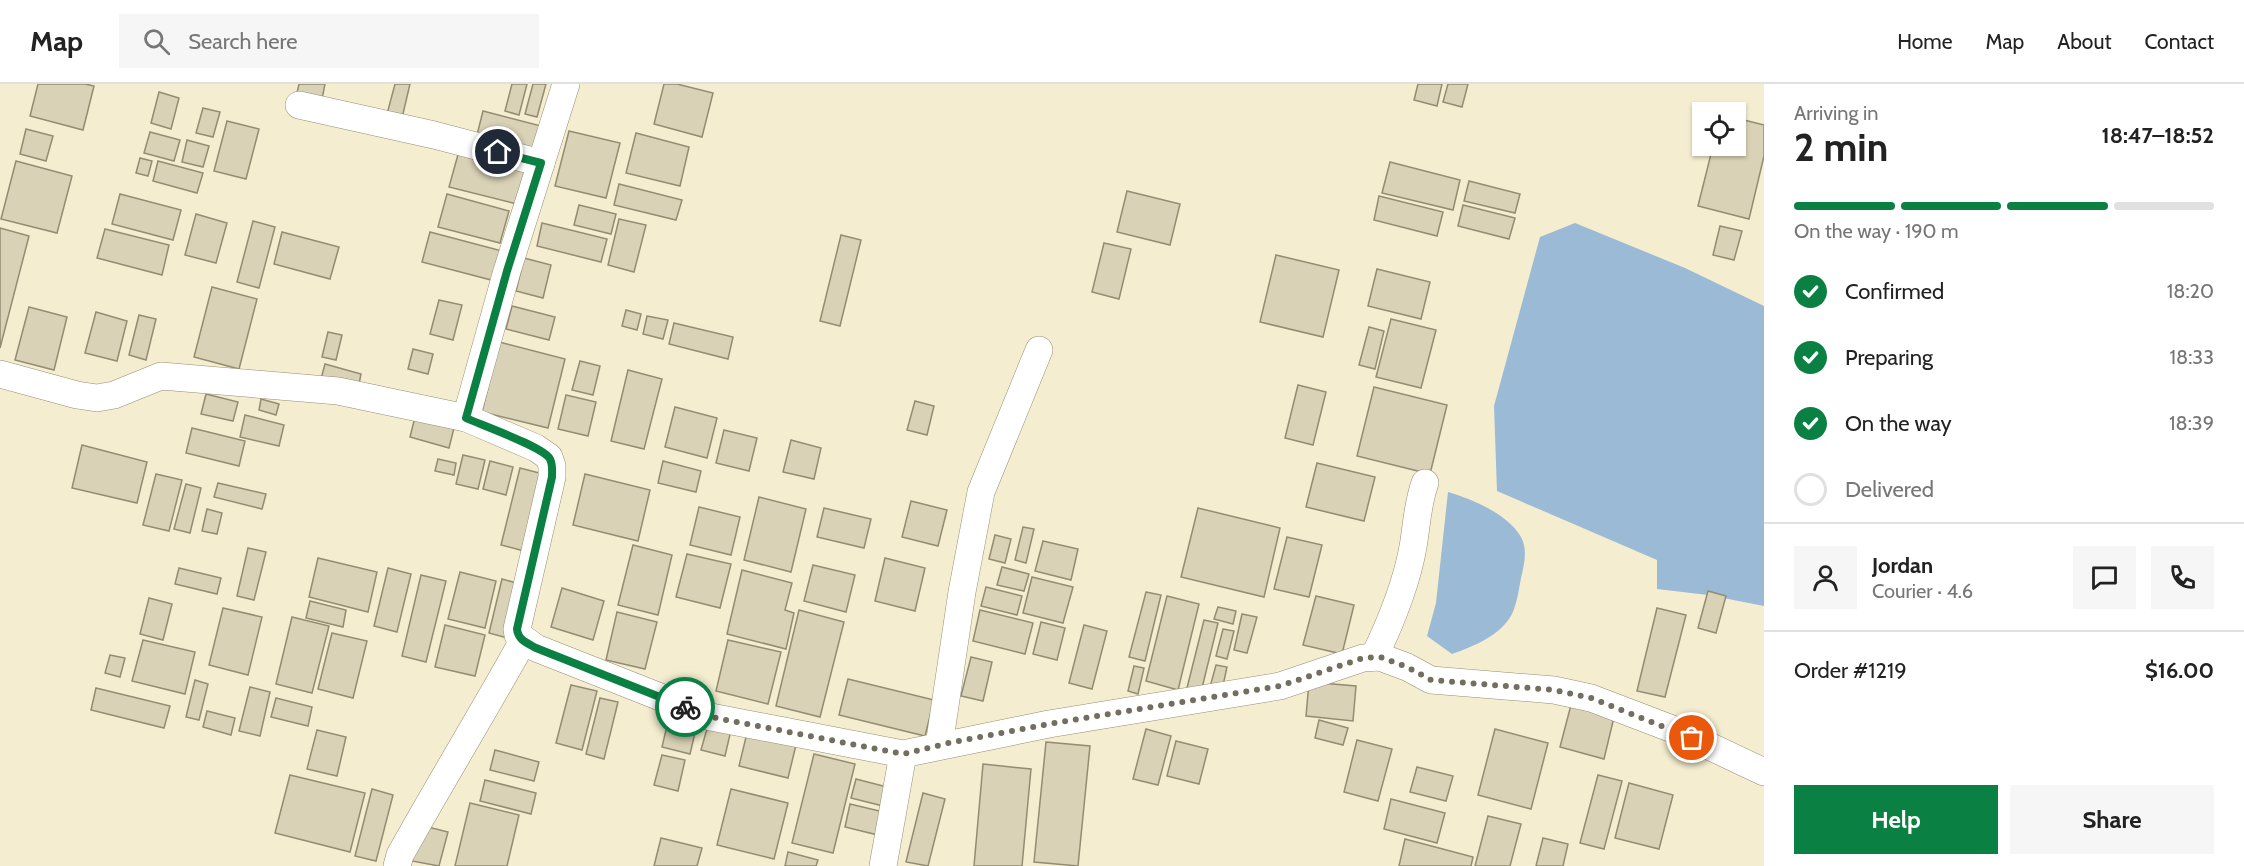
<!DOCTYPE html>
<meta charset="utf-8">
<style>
body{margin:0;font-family:Cabin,sans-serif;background:#f6f6f6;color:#222;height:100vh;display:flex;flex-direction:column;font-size:22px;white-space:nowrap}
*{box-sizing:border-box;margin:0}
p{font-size:20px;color:#767676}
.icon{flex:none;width:33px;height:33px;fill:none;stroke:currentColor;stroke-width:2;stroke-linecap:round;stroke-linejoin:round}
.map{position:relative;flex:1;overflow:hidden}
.side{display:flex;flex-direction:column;background:#fff;width:480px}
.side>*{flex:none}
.fabs{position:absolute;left:1692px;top:18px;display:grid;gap:12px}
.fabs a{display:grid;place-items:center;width:54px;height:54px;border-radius:0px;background:#fff;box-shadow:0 2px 4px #0004;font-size:30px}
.pin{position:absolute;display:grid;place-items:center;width:51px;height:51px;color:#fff;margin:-26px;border:3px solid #fff;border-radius:50%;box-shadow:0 2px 6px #0007}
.courier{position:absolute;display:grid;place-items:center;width:60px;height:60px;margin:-30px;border:4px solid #0b8043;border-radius:50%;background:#fff;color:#222;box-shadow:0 2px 8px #0007}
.head em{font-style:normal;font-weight:700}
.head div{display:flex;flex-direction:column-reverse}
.head{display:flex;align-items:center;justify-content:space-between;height:102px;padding:0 30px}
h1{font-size:39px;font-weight:700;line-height:45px}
.bar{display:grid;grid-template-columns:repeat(4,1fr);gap:9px 6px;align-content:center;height:72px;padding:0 30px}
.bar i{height:8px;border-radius:4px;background:#e0e0e0}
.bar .on{background:#0b8043}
.bar p{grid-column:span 4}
.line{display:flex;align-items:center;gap:15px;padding:0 30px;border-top:2px solid #e0e0e0}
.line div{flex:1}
.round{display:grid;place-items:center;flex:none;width:63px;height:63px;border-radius:0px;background:#f6f6f6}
ol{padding:0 30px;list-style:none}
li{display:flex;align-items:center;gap:18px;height:66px}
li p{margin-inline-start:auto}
li .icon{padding:6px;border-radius:50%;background:#0b8043;color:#fff;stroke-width:4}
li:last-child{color:#767676}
li i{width:33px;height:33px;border:3px solid #e0e0e0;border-radius:50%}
.cta{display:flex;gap:12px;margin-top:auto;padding:12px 30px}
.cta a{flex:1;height:69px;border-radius:0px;background:#0b8043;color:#fff;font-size:24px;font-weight:700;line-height:69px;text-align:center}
.cta a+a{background:#f6f6f6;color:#222}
header{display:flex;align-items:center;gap:36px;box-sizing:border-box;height:84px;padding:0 30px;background:#fff;border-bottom:2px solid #e0e0e0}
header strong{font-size:28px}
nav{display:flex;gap:33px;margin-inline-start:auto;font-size:21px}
.search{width:420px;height:54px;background:#f6f6f6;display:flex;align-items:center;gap:15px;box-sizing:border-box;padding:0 21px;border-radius:0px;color:#767676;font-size:22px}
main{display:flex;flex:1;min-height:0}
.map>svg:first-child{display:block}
</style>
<header>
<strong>Map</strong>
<div class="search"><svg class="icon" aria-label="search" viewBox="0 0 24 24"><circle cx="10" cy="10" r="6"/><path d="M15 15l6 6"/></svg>Search here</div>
<nav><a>Home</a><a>Map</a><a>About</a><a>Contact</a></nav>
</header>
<main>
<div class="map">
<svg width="1764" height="782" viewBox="0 0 1764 782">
<rect width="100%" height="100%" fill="#f4edd0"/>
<!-- water -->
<g fill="#9bbad5">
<polygon points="1575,139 1685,184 1764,222 1764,522 1708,511 1657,505 1657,476 1497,407 1494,322 1540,153"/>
<path d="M1448,408C1472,415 1508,430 1521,453C1528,466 1524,481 1521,494C1519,505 1517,519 1512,530C1500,552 1474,562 1452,570L1427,552L1436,519Z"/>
</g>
<!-- building -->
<g fill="#dad2b6" stroke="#938c72" stroke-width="1.5">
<polygon points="38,0 85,0 94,2 83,46 30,32"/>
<polygon points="299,0 325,0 322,15 297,9"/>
<polygon points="395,0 410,0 402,34 387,30"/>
<polygon points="512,0 527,0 519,31 505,27"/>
<polygon points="533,0 546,0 537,33 525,30"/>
<polygon points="664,0 677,0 713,9 702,53 654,40"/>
<polygon points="1418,0 1442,0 1437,22 1414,16"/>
<polygon points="1448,0 1468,0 1462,23 1443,18"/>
<polygon points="159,8 179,14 171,45 151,39"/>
<polygon points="203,24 220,28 213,53 196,49"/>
<polygon points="483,27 541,42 534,70 476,55"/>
<polygon points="1736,34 1764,41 1764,72 1749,135 1698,122 1713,62 1736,62"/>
<polygon points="227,37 259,45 246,95 214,87"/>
<polygon points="26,45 53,52 46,77 20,70"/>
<polygon points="569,47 620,59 606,114 555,102"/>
<polygon points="150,48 180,56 174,77 144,69"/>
<polygon points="636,49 689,63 680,102 626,89"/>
<polygon points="187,56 209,62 203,83 182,78"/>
<polygon points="459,67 526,84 517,120 449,103"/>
<polygon points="140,74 152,77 148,92 136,89"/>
<polygon points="16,77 72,92 57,149 1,135"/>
<polygon points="158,77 203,89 197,109 153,97"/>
<polygon points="1390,78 1460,96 1453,126 1382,109"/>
<polygon points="1469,97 1520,110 1515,129 1464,117"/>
<polygon points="619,100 682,116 676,136 614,121"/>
<polygon points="1127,107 1180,120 1170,161 1117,148"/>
<polygon points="120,110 181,126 173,156 112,140"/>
<polygon points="447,110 509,127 500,159 438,143"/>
<polygon points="1379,112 1443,128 1437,152 1374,136"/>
<polygon points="579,121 616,130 611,150 574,141"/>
<polygon points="1463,121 1515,134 1509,155 1458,142"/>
<polygon points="196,130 227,139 216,179 185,171"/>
<polygon points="619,135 646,141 634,188 608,181"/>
<polygon points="253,137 275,143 259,204 237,198"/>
<polygon points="542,139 607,155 601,178 537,162"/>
<polygon points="1720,142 1742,147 1734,176 1713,171"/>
<polygon points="0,144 29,152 0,264"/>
<polygon points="105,145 169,161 162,191 97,174"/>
<polygon points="282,148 339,163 330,195 274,180"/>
<polygon points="430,148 502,167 495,197 422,178"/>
<polygon points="841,151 861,156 840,242 820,237"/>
<polygon points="1104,159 1131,165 1119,215 1092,208"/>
<polygon points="1276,171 1339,186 1323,253 1260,238"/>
<polygon points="524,174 551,181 543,214 516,207"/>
<polygon points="1377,185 1430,198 1421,235 1368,222"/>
<polygon points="212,203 257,215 239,285 194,273"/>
<polygon points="439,216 462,221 453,256 430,250"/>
<polygon points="512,222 555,233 549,256 506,245"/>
<polygon points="29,223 67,233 54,286 15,276"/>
<polygon points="626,226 641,230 637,246 622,242"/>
<polygon points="96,228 127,237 117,277 85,269"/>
<polygon points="139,231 156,235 146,276 129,271"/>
<polygon points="647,232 668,236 663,255 643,250"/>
<polygon points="1391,235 1436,246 1421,304 1376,293"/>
<polygon points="674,239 733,253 728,275 669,260"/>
<polygon points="1369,243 1384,247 1375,285 1359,281"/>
<polygon points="328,248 342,251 336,276 322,273"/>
<polygon points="499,258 565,275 548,344 482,328"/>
<polygon points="413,265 433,270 428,290 408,285"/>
<polygon points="580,277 600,282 593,311 572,306"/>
<polygon points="325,280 361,290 358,305 321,295"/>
<polygon points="628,286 662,295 644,365 611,357"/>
<polygon points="1298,301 1326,308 1313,361 1285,354"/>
<polygon points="1374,303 1447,321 1430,390 1357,372"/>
<polygon points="206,310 238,318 233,337 201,330"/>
<polygon points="566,311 596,318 588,352 558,345"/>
<polygon points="261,315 279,320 276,331 259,326"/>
<polygon points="915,317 934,322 927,351 907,346"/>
<polygon points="675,323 717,334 707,374 665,363"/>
<polygon points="245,331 284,341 279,362 240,353"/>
<polygon points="415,333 454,344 449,364 410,353"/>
<polygon points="192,344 245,357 239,382 186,369"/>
<polygon points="724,346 757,354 749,387 716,379"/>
<polygon points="791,356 821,364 814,395 783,388"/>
<polygon points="82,361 147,378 137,419 72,404"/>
<polygon points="463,371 485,376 478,405 456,400"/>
<polygon points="438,375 456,379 454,391 435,387"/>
<polygon points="490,377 513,383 506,411 483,405"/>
<polygon points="663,377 701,387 696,408 658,399"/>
<polygon points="1317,379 1375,393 1364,437 1306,423"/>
<polygon points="520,384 547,391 528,468 501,461"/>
<polygon points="156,390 182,396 169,447 143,441"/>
<polygon points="585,390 650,406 638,457 573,441"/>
<polygon points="218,399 266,410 262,425 214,413"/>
<polygon points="186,400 201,404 190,449 174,445"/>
<polygon points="759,413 806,425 791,488 744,476"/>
<polygon points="911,417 947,426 938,462 902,453"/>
<polygon points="699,423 740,433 731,471 690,461"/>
<polygon points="824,424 871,435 864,464 817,453"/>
<polygon points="1198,424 1280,444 1264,513 1181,493"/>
<polygon points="207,425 222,429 217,450 202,447"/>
<polygon points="1023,443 1034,445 1026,479 1015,476"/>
<polygon points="995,451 1011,455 1005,479 989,475"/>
<polygon points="1287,453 1322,461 1309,513 1274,505"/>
<polygon points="1043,457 1078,465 1071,496 1035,487"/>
<polygon points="633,461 672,471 658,531 618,521"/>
<polygon points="248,464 266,468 254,516 237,512"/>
<polygon points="687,470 731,480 720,524 676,513"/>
<polygon points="318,474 377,488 368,528 309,513"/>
<polygon points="885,474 925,484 915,527 875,517"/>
<polygon points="813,481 855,491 846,528 804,517"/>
<polygon points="1002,483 1029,490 1024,507 997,501"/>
<polygon points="179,484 221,494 217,510 175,500"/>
<polygon points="388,484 411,490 397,548 374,542"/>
<polygon points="742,486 792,499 785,526 794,529 786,565 727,550"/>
<polygon points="460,488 496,497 485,544 448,535"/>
<polygon points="421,491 446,497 426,578 402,572"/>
<polygon points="1032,493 1073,503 1063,539 1023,529"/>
<polygon points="502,495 524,501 511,555 489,549"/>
<polygon points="986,503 1022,512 1017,531 981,522"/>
<polygon points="562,504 604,517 593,556 551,543"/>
<polygon points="1708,507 1726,512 1716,549 1698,544"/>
<polygon points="1146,508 1161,511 1145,577 1129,573"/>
<polygon points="1167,512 1199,520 1178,606 1146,597"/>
<polygon points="1316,512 1354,521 1342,570 1303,561"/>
<polygon points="149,514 172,520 163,556 140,550"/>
<polygon points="310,517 346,526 343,543 306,534"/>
<polygon points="1218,523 1236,527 1233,540 1214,535"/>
<polygon points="223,524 262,533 248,591 209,581"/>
<polygon points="1657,524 1686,531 1665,613 1637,607"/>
<polygon points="799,526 844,538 820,633 776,622"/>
<polygon points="980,526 1033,539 1025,570 973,557"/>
<polygon points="617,528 657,538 645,585 606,576"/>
<polygon points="1242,530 1257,533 1247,569 1234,566"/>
<polygon points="292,533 329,542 312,609 276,600"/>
<polygon points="1204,536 1218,539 1201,608 1187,604"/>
<polygon points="1041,538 1065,544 1057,576 1033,570"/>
<polygon points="445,541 485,551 475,592 435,583"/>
<polygon points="1084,541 1107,547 1092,605 1069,599"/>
<polygon points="1223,545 1234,547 1227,575 1216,572"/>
<polygon points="332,549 367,557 353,614 318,605"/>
<polygon points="143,556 195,568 185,610 132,597"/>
<polygon points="728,556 781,568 768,620 716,607"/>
<polygon points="110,571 125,574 120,593 105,589"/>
<polygon points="971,573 992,578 983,617 961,612"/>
<polygon points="1216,581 1227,583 1222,606 1210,603"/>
<polygon points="1134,582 1144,584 1138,610 1128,607"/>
<polygon points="848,595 934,616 925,652 839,631"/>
<polygon points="195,596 208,600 199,636 186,633"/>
<polygon points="1309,598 1356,602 1353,637 1306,632"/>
<polygon points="571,601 597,607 582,666 556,659"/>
<polygon points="250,603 270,608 260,652 239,647"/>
<polygon points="96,604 170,622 164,644 91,626"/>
<polygon points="276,614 312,623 308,642 271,633"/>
<polygon points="600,614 618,618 604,675 586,670"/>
<polygon points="1572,617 1615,629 1604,675 1560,663"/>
<polygon points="207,627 235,634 231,651 203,643"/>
<polygon points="670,629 698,636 690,670 662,663"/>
<polygon points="1319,636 1348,644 1343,661 1315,654"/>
<polygon points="708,641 731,646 725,672 701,666"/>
<polygon points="1146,645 1171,652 1158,701 1133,695"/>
<polygon points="1495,645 1548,659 1531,725 1478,711"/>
<polygon points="317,646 346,653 337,692 307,685"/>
<polygon points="747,649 796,661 788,694 739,682"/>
<polygon points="1357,656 1392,665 1378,717 1344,708"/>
<polygon points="1176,657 1208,665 1199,700 1167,692"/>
<polygon points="1046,658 1090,662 1078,782 1034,778"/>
<polygon points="495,666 539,678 534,697 490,686"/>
<polygon points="814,670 855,680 833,769 792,759"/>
<polygon points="662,671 685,676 678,707 654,701"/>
<polygon points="983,680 1031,685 1022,782 974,782"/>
<polygon points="1417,683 1453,692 1446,717 1410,708"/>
<polygon points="290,691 365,709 350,768 275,749"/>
<polygon points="1598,691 1622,697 1604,765 1580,759"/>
<polygon points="856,695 891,704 887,723 851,714"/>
<polygon points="485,696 536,709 531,730 480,717"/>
<polygon points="1629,699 1673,711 1659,765 1615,754"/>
<polygon points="372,705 393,711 376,777 355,772"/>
<polygon points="731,705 788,719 774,775 717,761"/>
<polygon points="923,709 945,715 928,782 906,778"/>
<polygon points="1391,715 1445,729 1437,759 1384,745"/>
<polygon points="470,719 519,731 507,782 455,782"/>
<polygon points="850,720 888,729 882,752 845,743"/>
<polygon points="1488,732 1521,740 1510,782 1475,782"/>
<polygon points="420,741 448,748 439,782 412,777"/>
<polygon points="661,754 702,764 697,782 654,782"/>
<polygon points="1543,754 1568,760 1563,782 1536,782"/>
<polygon points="1405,755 1473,773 1471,782 1399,782"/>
<polygon points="788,768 818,776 816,782 785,782"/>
</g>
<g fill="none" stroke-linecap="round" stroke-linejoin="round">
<!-- street casing -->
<g stroke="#958e74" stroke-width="28">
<g id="street">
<polyline points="299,21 434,51 541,79"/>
<polyline points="0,290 77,311 97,314 114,311 161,292 338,307 466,334 536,364 549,373 552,382 552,393 517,545 518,551 536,564 711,633 903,670 1049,640 1280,602 1363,574 1380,573 1407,583 1431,596 1554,606 1591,614 1675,646 1764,688"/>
<polyline points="466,334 507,187 566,0"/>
<path d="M1374,573C1391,538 1406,502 1413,463C1417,440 1417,421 1425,399"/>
<polyline points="939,662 962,508 981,408 1039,266"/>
<path d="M397,782L400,771C440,699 483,629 523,557"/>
<polyline points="883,782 903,670"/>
</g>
</g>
<!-- street -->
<use href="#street" stroke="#fff" stroke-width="27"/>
</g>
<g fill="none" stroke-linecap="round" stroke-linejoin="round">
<!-- done -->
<polyline stroke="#736f5e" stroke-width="6" stroke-dasharray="0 10.8" points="685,623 711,633 903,670 953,658 1049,640 1280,602 1363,574 1380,573 1407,583 1431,596 1554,606 1591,614 1692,654"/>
<!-- route -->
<path stroke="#0b8043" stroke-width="8" d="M498,68L541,79L507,187L466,334C481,341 544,363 550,375C553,381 552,387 552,393L517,545C518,556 527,559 536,564L685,623"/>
</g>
</svg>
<div class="fabs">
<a><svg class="icon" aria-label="locate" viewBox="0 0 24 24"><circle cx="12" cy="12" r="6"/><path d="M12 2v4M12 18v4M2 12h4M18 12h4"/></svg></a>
</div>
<div class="pin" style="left:1692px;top:654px;background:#ea580c"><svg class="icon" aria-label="bag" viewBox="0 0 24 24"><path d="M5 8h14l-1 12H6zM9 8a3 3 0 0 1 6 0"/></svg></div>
<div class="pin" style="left:498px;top:68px;background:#1f2937"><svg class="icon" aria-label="home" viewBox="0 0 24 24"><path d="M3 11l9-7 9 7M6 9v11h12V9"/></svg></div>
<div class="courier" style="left:685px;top:623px"><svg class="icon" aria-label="bike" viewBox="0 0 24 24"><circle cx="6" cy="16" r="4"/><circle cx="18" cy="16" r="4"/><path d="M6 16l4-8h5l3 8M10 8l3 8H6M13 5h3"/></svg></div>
</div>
<section class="side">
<div class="head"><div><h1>2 min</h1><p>Arriving in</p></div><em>18:47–18:52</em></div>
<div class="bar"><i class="on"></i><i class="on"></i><i class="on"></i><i></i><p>On the way · 190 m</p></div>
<ol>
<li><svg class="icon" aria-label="check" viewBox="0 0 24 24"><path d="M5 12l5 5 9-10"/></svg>Confirmed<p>18:20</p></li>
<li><svg class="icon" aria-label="check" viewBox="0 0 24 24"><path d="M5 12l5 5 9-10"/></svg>Preparing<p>18:33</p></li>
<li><svg class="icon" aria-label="check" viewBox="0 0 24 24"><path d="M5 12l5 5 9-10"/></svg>On the way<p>18:39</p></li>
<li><i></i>Delivered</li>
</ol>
<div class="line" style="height:108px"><a class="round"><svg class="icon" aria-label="person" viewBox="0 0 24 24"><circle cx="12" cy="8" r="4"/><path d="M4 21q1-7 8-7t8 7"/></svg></a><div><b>Jordan</b><p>Courier · 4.6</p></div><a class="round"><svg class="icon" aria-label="chat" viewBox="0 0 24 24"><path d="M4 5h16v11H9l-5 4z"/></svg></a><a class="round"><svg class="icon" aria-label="phone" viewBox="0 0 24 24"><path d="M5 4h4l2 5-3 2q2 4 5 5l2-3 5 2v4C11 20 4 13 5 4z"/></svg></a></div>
<div class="line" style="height:78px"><div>Order #1219</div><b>$16.00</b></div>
<div class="cta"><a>Help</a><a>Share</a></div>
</section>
</main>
